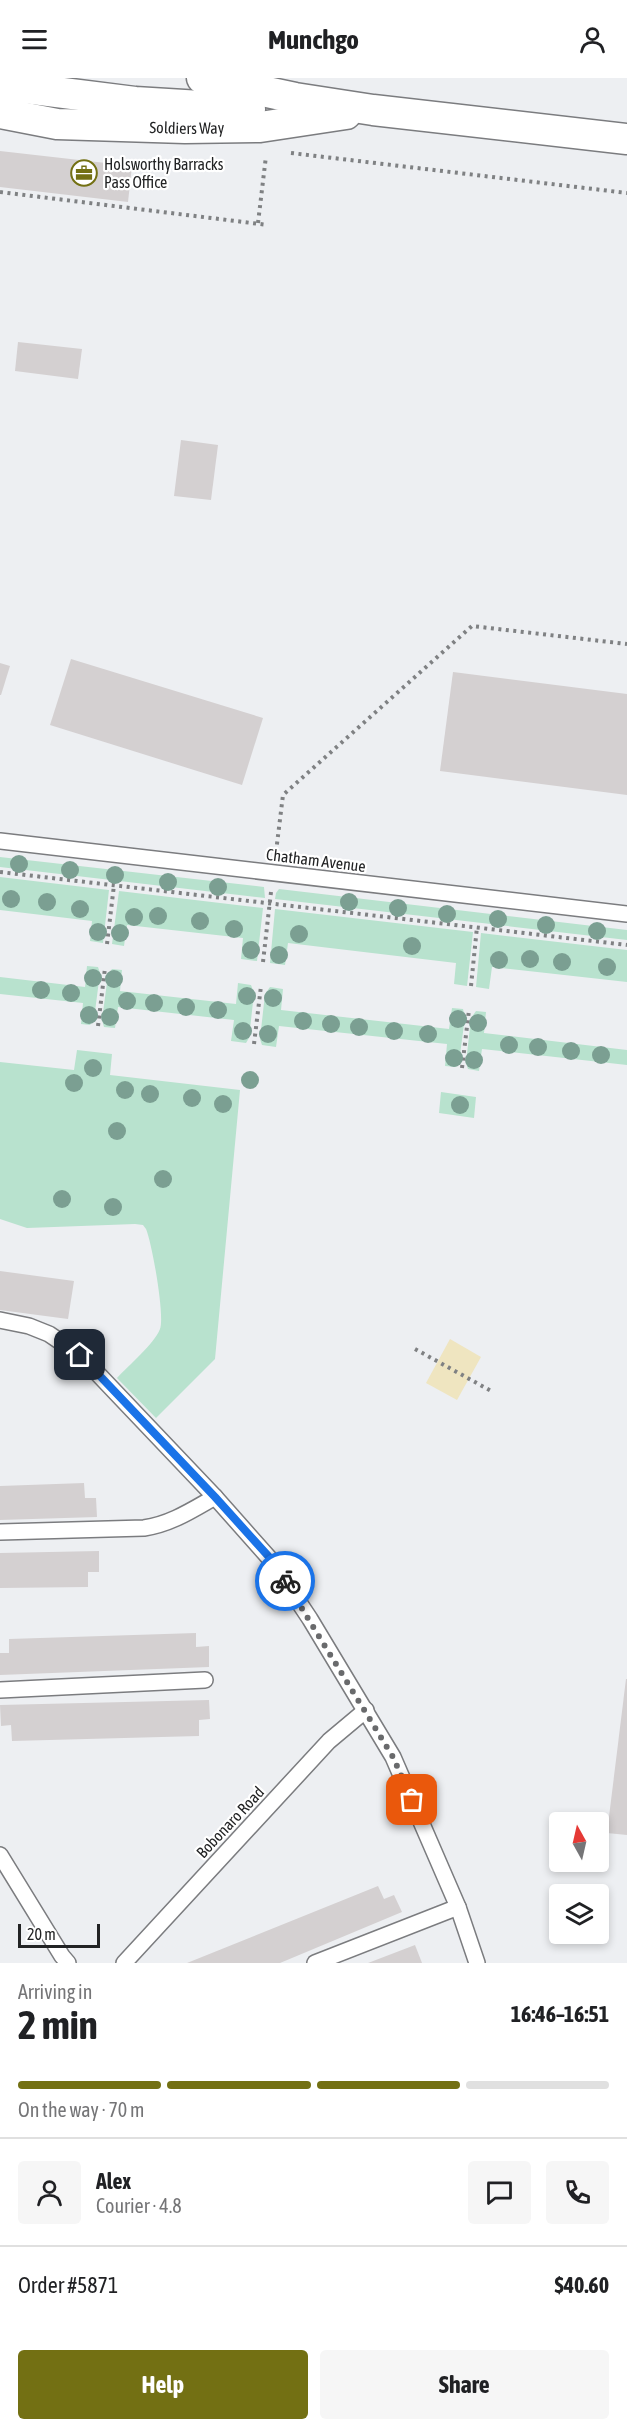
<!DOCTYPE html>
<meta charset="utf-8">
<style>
body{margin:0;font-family:"Asap Condensed",sans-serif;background:#f6f6f6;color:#202124;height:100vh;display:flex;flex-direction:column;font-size:22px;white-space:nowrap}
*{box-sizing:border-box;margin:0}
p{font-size:20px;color:#757577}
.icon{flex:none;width:33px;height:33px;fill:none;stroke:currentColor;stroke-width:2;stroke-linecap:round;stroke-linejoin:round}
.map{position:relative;height:1885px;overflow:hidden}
.details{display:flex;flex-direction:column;background:#fff;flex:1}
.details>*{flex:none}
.needle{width:39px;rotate:352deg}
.controls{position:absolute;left:549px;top:1734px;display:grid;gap:12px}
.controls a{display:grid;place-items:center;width:60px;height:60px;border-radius:6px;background:#fff;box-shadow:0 3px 9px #0003;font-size:30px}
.scale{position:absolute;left:18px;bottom:15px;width:82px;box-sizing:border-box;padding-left:6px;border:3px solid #222324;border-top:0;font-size:16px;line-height:21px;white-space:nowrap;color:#222324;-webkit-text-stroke:4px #fff;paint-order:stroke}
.pin{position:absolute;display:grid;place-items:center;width:51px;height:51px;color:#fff;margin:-26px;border-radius:12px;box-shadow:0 3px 9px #0006}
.courier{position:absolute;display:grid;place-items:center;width:60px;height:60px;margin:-30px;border:4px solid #1a73e8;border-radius:50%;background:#fff;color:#222;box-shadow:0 2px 8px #0007}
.summary em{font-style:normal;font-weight:700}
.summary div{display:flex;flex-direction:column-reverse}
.summary{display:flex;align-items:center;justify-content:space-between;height:102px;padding:0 18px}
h1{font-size:39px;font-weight:700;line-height:45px}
.bar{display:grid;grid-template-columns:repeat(4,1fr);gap:9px 6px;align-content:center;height:72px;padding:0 18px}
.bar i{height:8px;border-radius:4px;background:#e0e0e0}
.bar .on{background:#737013}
.bar p{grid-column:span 4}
.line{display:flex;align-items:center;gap:15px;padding:0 18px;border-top:2px solid #e0e0e0}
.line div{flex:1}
.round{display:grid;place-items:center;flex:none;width:63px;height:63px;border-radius:6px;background:#f6f6f6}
.cta{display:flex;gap:12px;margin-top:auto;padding:12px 18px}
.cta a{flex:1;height:69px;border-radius:6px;background:#737013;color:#fff;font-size:24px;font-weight:700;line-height:69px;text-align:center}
.cta a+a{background:#f6f6f6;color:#202124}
header{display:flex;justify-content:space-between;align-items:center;height:78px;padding:0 18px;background:#fff;font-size:27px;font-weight:700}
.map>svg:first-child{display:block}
</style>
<header><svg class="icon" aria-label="menu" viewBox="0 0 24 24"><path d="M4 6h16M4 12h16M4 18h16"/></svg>Munchgo<svg class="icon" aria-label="person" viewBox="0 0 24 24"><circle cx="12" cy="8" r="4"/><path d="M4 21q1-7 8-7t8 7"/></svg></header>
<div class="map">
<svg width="627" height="1885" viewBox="0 0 627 1885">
<rect width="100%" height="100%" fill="#edeff2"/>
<!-- green -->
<g fill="#b8e2ce">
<polygon points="0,779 264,809 265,820 0,789"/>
<polygon points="0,799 109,812 103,865 90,863 92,843 0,832"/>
<polygon points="279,811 627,852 627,862 275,821 276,815"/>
<polygon points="119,813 263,830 257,883 241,881 243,860 127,847 124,868 112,866"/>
<polygon points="275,831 473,854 467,908 454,906 456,885 288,865 285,887 270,885"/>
<polygon points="481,855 627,872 627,904 492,889 489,911 476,909"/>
<polygon points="87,888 98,889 100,895 94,941 90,947 81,946 83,925 0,916 0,899 85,909"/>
<polygon points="112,891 122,892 120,913 236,926 238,905 251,907 254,915 249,960 246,965 231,963 234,942 118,929 115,950 104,949 102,942 108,897"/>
<polygon points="270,909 283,911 281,932 449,951 452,930 463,931 465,939 459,984 456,989 445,988 447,966 279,948 276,969 262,967 260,961 265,916"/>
<polygon points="476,933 486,934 484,955 627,972 627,987 482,971 479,993 468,991 466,985 471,940"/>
<path d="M77,972L112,976L110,997L240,1012L215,1281L156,1340L117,1300C129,1287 154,1266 160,1251C165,1238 152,1165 146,1151L143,1147L135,1146L27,1150L0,1141V984L74,992Z"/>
<polygon points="441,1014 476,1019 474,1040 439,1035"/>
</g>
<!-- sand -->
<polygon fill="#efe5c0" points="450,1261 481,1279 457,1322 426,1305"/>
<!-- building -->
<g fill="#d4d0d1">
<polygon points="0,73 132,88 128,124 0,109"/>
<polygon points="18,264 82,271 78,301 15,293"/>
<polygon points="181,362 218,367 211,422 174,418"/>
<polygon points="71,581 263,640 242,707 50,647"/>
<polygon points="0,585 10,588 1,617 0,617"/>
<polygon points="453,594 627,616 627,717 440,693"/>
<polygon points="0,1193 74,1203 68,1241 0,1232"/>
<polygon points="84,1405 85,1420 96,1420 97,1439 0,1442 0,1408"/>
<polygon points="99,1473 99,1494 88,1494 88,1509 0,1510 0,1475"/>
<polygon points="196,1555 196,1569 209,1568 209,1589 0,1597 0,1575 9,1575 9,1561"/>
<polygon points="626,1601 627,1601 627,1757 607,1755"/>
<polygon points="209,1622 210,1641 199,1642 199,1658 12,1663 11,1647 1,1648 0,1627"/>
<polygon points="378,1808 384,1821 394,1817 402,1834 280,1885 187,1885"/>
<polygon points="415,1867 422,1885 368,1885"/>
</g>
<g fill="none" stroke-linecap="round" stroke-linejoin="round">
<!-- service casing -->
<g stroke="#7b7c7f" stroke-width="18">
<g id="service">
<polyline points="0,763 627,836"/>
<polyline points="0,1242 29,1248 49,1256 80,1277 215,1419 270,1481 310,1541 393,1679 458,1829 477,1885"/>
<path d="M0,1454L144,1450C171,1446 192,1432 215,1419"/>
<polyline points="0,1612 205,1602"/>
<polyline points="0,1777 62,1878 68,1885"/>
<polyline points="124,1885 329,1663 366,1632"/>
<polyline points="315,1885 458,1829"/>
</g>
</g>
<!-- minor casing -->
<g stroke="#7b7c7f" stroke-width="33">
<g id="minor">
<polyline points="202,0 295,20 373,32 627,61"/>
<polyline points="0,7 135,24 250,31"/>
<path id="s1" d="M0,35L57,46L185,50L260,49L346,36"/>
</g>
</g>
<!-- path -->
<g stroke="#7f8183" stroke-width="4" stroke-dasharray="3 4.5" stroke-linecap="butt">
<polyline points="291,75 627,115"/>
<polyline points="0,114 268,147"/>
<polyline points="258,145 266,78"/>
<polyline points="276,774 283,717 472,548 627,566"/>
<polyline points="0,794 627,867"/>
<polyline points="107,866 114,807"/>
<polyline points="263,884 271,814"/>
<polyline points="471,908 477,849"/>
<polyline points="98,948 105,890"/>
<polyline points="254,966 261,908"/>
<polyline points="462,990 469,932"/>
<polyline points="415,1271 493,1314"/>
</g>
<!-- service -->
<use href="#service" stroke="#fff" stroke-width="15"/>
<!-- minor -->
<use href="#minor" stroke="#fff" stroke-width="30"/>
</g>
<!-- trees -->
<g fill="#7b9f92">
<circle cx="19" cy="786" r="9"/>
<circle cx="70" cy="792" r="9"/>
<circle cx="115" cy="797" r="9"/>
<circle cx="168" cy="804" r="9"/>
<circle cx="218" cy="809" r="9"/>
<circle cx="11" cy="821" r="9"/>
<circle cx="47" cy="824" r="9"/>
<circle cx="349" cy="824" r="9"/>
<circle cx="398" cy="830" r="9"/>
<circle cx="80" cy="831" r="9"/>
<circle cx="447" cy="836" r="9"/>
<circle cx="158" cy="838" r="9"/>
<circle cx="134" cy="839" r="9"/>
<circle cx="498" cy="841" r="9"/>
<circle cx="200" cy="843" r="9"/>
<circle cx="546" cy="847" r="9"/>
<circle cx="234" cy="851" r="9"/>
<circle cx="597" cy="853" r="9"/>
<circle cx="98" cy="854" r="9"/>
<circle cx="120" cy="855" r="9"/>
<circle cx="299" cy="856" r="9"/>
<circle cx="412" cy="868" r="9"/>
<circle cx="251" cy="872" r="9"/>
<circle cx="279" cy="877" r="9"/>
<circle cx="530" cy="881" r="9"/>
<circle cx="499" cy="882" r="9"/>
<circle cx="562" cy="884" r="9"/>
<circle cx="607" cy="889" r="9"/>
<circle cx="93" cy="900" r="9"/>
<circle cx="114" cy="901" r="9"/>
<circle cx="41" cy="912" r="9"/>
<circle cx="71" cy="915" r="9"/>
<circle cx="247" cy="918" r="9"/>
<circle cx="273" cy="920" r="9"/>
<circle cx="127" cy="923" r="9"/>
<circle cx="154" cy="925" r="9"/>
<circle cx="186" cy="929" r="9"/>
<circle cx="218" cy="932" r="9"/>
<circle cx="89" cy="937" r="9"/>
<circle cx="110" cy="939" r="9"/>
<circle cx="458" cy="941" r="9"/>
<circle cx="303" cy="943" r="9"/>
<circle cx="478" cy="945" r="9"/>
<circle cx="331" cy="946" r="9"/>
<circle cx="359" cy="949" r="9"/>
<circle cx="243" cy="953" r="9"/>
<circle cx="394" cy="953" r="9"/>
<circle cx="268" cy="956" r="9"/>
<circle cx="428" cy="956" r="9"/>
<circle cx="509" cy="967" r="9"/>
<circle cx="538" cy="969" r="9"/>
<circle cx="571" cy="973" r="9"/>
<circle cx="601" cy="977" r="9"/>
<circle cx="454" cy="980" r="9"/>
<circle cx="474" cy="982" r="9"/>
<circle cx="93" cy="990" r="9"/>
<circle cx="250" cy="1002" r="9"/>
<circle cx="74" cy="1005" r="9"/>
<circle cx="125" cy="1012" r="9"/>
<circle cx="150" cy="1016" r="9"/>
<circle cx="192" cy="1020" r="9"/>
<circle cx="223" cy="1026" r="9"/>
<circle cx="460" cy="1027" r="9"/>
<circle cx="117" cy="1053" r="9"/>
<circle cx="163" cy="1101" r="9"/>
<circle cx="62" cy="1121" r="9"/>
<circle cx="113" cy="1129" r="9"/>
</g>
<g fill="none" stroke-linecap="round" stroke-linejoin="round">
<!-- done -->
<polyline stroke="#696a6c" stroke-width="6" stroke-dasharray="0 10.8" points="285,1503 393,1679 412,1722"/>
<!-- route -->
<polyline stroke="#1a73e8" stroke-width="8" points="80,1277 215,1419 270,1480 285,1503"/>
</g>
<!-- icons -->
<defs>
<g id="office-ring" transform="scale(1.35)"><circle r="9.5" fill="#fff" stroke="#737013" stroke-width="1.5"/><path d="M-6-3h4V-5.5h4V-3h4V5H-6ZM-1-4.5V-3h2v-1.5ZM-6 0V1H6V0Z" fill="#737013"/></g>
</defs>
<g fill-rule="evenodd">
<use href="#office-ring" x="84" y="95"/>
</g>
<g text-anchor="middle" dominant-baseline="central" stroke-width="4.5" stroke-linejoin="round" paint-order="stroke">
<!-- street labels -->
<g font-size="16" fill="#222324" stroke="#fff">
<text stroke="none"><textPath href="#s1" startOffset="188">Soldiers Way</textPath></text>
<text transform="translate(316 782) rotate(7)">Chatham Avenue</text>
<text transform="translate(230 1744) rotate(-47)">Bobonaro Road</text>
</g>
<!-- poi labels -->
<g font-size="16" fill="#222324" stroke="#fff" text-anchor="start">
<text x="104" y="86">Holsworthy Barracks<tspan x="104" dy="18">Pass Office</tspan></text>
</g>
</g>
</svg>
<div class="controls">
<a><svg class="needle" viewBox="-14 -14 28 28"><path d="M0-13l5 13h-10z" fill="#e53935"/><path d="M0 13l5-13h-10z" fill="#757577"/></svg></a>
<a><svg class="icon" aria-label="layers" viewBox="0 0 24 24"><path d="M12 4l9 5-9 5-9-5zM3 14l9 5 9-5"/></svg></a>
</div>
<div class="scale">20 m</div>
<div class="pin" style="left:412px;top:1722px;background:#ea580c"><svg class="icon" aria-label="bag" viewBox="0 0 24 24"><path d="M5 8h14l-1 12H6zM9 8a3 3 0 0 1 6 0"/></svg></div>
<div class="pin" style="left:80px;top:1277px;background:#1f2937"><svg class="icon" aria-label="home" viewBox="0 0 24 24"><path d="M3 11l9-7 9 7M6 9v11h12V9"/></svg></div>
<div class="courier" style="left:285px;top:1503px"><svg class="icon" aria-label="bike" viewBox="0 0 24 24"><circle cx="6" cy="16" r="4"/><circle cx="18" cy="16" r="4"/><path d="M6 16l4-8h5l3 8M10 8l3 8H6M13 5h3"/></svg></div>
</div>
<section class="details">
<div class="summary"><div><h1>2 min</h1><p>Arriving in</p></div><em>16:46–16:51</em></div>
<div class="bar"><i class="on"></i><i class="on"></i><i class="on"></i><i></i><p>On the way · 70 m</p></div>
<div class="line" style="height:108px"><a class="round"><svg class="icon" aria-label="person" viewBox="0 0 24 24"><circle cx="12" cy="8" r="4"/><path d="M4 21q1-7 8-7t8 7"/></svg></a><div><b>Alex</b><p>Courier · 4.8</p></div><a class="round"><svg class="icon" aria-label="chat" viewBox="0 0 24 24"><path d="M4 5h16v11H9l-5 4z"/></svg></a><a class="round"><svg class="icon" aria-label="phone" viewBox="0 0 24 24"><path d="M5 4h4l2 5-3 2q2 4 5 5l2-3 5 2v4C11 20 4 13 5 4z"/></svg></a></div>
<div class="line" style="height:78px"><div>Order #5871</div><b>$40.60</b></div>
<div class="cta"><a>Help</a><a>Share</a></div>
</section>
